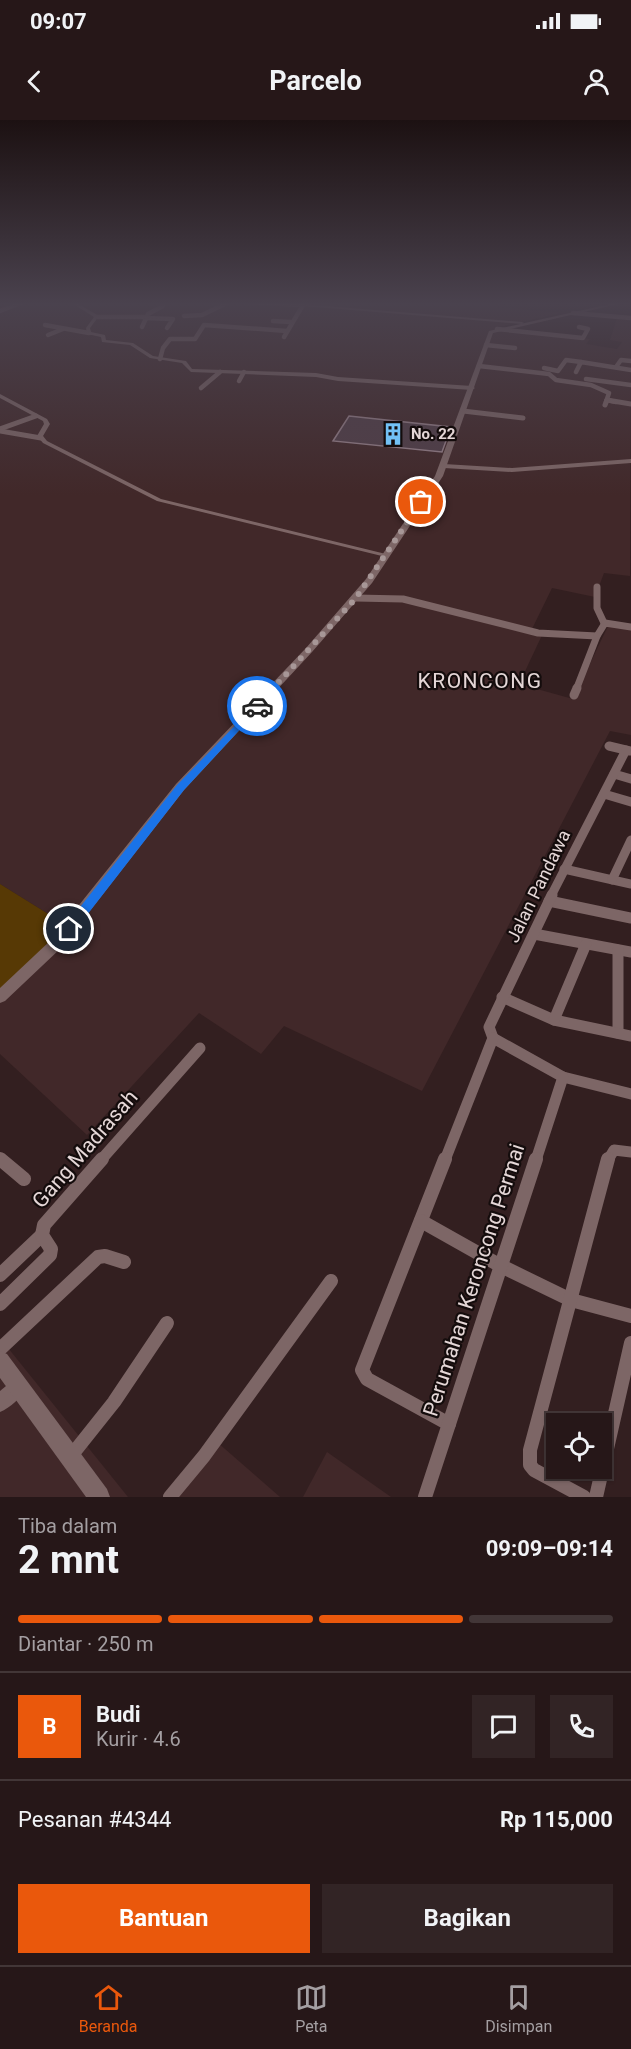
<!DOCTYPE html>
<html lang="id">
<meta charset="utf-8">
<style>
body{margin:0;font-family:Roboto,sans-serif;background:#322425;color:#f1f3f6;height:100vh;display:flex;flex-direction:column;font-size:22px;white-space:nowrap}
*{box-sizing:border-box;margin:0}
p{font-size:20px;color:#a49fa2}
.icon{flex:none;width:33px;height:33px;fill:none;stroke:currentColor;stroke-width:2;stroke-linecap:round;stroke-linejoin:round}
.map{position:relative;height:1377px;overflow:hidden}
.panel{display:flex;flex-direction:column;background:#261718;flex:1}
.panel>*{flex:none}
.tools{position:absolute;left:546px;top:1293px;display:grid;gap:12px}
.tools a{display:grid;place-items:center;width:66px;height:66px;border-radius:0px;background:#261718;box-shadow:0 2px 4px #0004,0 0 0 2px #423637;font-size:30px}
.pin{position:absolute;display:grid;place-items:center;width:51px;height:51px;color:#fff;margin:-26px;border:3px solid #fff;border-radius:50%;box-shadow:0 2px 6px #0007}
.courier{position:absolute;display:grid;place-items:center;width:60px;height:60px;margin:-30px;border:4px solid #1a73e8;border-radius:50%;background:#fff;color:#222;box-shadow:0 2px 8px #0007}
.overview em{font-style:normal;font-weight:700}
.overview div{display:flex;flex-direction:column-reverse}
.overview{display:flex;align-items:center;justify-content:space-between;height:102px;padding:0 18px}
h1{font-size:39px;font-weight:700;line-height:45px}
.bar{display:grid;grid-template-columns:repeat(4,1fr);gap:9px 6px;align-content:center;height:72px;padding:0 18px}
.bar i{height:8px;border-radius:4px;background:#423637}
.bar .on{background:#ea580c}
.bar p{grid-column:span 4}
.line{display:flex;align-items:center;gap:15px;padding:0 18px;border-top:2px solid #423637}
.line div{flex:1}
.round{display:grid;place-items:center;flex:none;width:63px;height:63px;border-radius:0px;background:#322425}
.cta{display:flex;gap:12px;margin-top:auto;padding:12px 18px}
.cta a{flex:1;height:69px;border-radius:0px;background:#ea580c;color:#fff;font-size:24px;font-weight:700;line-height:69px;text-align:center}
.cta a+a{background:#322425;color:#f1f3f6}
.status{display:flex;justify-content:space-between;align-items:center;height:42px;padding:0 30px;background:#261718;direction:ltr}
.status svg{height:16px;fill:currentColor}
header{display:flex;justify-content:space-between;align-items:center;height:78px;padding:0 18px;background:#261718;font-size:27px;font-weight:700}
.tab-bar{display:flex;justify-content:space-around;align-items:center;height:84px;border-top:2px solid #423637;background:#261718;font-size:16px;color:#a49fa2}
.tab-bar a{display:grid;justify-items:center;gap:3px}
.tab-bar .on{color:#ea580c}
.map>svg:first-child{display:block}
</style>
<div class="status"><b>09:07</b><svg viewBox="0 0 49 12"><path d="M0 12V9h3v3zM5 12V6h3v6zM10 12V3h3v9zM15 12V0h3v12zM26 1h20v11H26zM47 4h2v5h-2z"/></svg></div>
<header><svg class="icon" aria-label="back" viewBox="0 0 24 24"><path d="M15 5l-7 7 7 7"/></svg>Parcelo<svg class="icon" aria-label="person" viewBox="0 0 24 24"><circle cx="12" cy="8" r="4"/><path d="M4 21q1-7 8-7t8 7"/></svg></header>
<div class="map">
<svg width="631" height="1377" viewBox="0 0 631 1377">
<rect width="100%" height="100%" fill="#331f20"/>
<!-- built -->
<g fill="#412829">
<polygon points="0,182 477,182 499,184 498,187 561,193 495,208 590,219 586,224 617,229 622,222 610,220 617,198 631,199 630,456 604,453 595,477 552,468 532,509 544,511 519,564 573,579 609,504 631,509 631,615 610,611 422,971 284,906 261,934 199,893 87,1015 0,934 0,874 66,805 0,764"/>
<polygon points="0,1218 128,1377 0,1377"/>
<polygon points="217,1322 280,1377 173,1377"/>
<polygon points="327,1332 391,1377 303,1377"/>
</g>
<!-- green -->
<polygon fill="#573905" points="0,764 66,805 0,874"/>
<!-- building -->
<polygon fill="#503d46" stroke="#937d86" stroke-width="1.5" points="349,296 451,307 442,332 333,321"/>
<g fill="none" stroke-linecap="round" stroke-linejoin="round">
<!-- minor-far5 -->
<g stroke="#7d6666" stroke-width="4.5">
<polyline points="247,182 303,185"/>
<polyline points="0,191 23,182"/>
<polyline points="573,193 631,198"/>
<polyline points="184,196 202,195 229,182"/>
<polyline points="97,197 145,197"/>
<polyline points="145,198 173,199 167,208"/>
<polyline points="273,201 291,202"/>
<polyline points="45,205 89,213"/>
<polyline points="142,207 148,194 163,186"/>
<polyline points="497,209 583,218 588,209 579,207"/>
<polyline points="48,215 63,209"/>
<polyline points="284,217 303,185"/>
<polyline points="486,225 515,228"/>
<polyline points="160,239 163,228 170,219 195,219 204,205 287,211"/>
<polyline points="479,246 549,254 556,260 591,265 609,273 606,282"/>
<polyline points="616,247 621,240 631,241"/>
<polyline points="544,248 558,251 566,240 581,242"/>
<polyline points="576,252 581,242 631,250"/>
<polyline points="586,259 631,265"/>
<polyline points="239,261 244,252"/>
<polyline points="201,268 220,252"/>
<polyline points="607,280 616,282"/>
</g>
<!-- minor-far4 -->
<g stroke="#7d6666" stroke-width="5">
<polyline points="607,280 631,284"/>
<polyline points="605,285 607,280"/>
<polyline points="463,291 523,298"/>
<polyline points="0,309 36,296"/>
<polyline points="0,311 41,318"/>
</g>
<!-- minor-far3 -->
<g stroke="#7d6666" stroke-width="7">
<polyline points="597,467 597,488 604,503"/>
<polyline points="356,478 403,479 538,513 597,516 605,503 631,507"/>
<polyline points="576,570 597,516"/>
</g>
<!-- minor-far2 -->
<g stroke="#7d6666" stroke-width="9">
<polyline points="574,575 577,568"/>
<polyline points="609,626 630,631"/>
<polyline points="614,654 631,659"/>
<polyline points="604,674 631,682"/>
<polyline points="564,749 631,764"/>
<polyline points="612,760 631,720"/>
<polyline points="551,776 626,630"/>
</g>
<!-- minor-far1 -->
<g stroke="#7d6666" stroke-width="11">
<polyline points="549,781 631,798"/>
<polyline points="534,814 631,832"/>
<polyline points="618,830 618,913"/>
<polyline points="502,877 554,900 631,916"/>
<polyline points="554,900 586,824"/>
<polyline points="493,918 489,907 552,775"/>
<polyline points="493,918 563,957 631,974"/>
<polyline points="101,1040 200,928"/>
<polyline points="445,1040 493,918"/>
<polyline points="536,1040 563,957"/>
<polyline points="608,1040 614,1030 631,1032"/>
</g>
<!-- minor -->
<g stroke="#7d6666" stroke-width="14">
<polyline points="0,1039 24,1059"/>
<polyline points="445,1039 362,1250 367,1259 449,1304"/>
<polyline points="421,1101 501,1146 571,1180 631,1196"/>
<polyline points="0,1155 42,1115"/>
<polyline points="0,1184 50,1135 51,1129 42,1115 44,1105 102,1039"/>
<polyline points="0,1229 98,1137 105,1136 124,1142"/>
<polyline points="71,1336 114,1282 167,1203"/>
<polyline points="170,1377 204,1336 331,1161"/>
<polyline points="425,1377 536,1039"/>
<polyline points="584,1377 534,1350 530,1345 530,1330 608,1039"/>
<polyline points="596,1377 631,1223"/>
</g>
<!-- tertiary -->
<g fill="#7d6666" fill-rule="evenodd">
<polygon points="70,182 75,182 99,196 90,208 91,212 105,215 106,220 133,223 153,236 186,241 192,249 316,253 338,257 472,266 475,268 472,270 338,261 316,257 191,252 182,243 150,238 130,225 102,222 101,217 87,214 86,208 94,197"/>
<polygon points="301,184 522,202 524,203 522,204 303,186"/>
<polygon points="0,274 47,299 50,304 43,316 47,321 161,379 390,435 386,437 157,381 43,323 37,316 44,304 43,301 0,278"/>
<polygon points="631,339 631,343 512,352 444,348 441,346 444,344 512,348"/>
<path d="M18,1258L24,1261L27,1267C22,1277 10,1288 0,1292V1271L12,1261Z"/>
</g>
<!-- secondary -->
<g fill="#7d6666" fill-rule="evenodd">
<polygon points="619,182 627,182 493,213 443,356 372,463 312,532 184,670 61,828 5,881 0,883 0,868 51,820 176,664 306,528 366,459 435,356 489,211"/>
<polygon points="0,1231 7,1234 107,1369 110,1377 86,1377 0,1258"/>
</g>
</g>
<!-- sky -->
<linearGradient id="sky" x2="0" y2="1"><stop stop-color="#1c1112"/><stop offset="0.49" stop-color="#4a424e"/><stop offset="1" stop-color="#4a424e" stop-opacity="0"/></linearGradient>
<rect width="631" height="375" fill="url(#sky)"/>
<!-- route -->
<polygon fill="#1a73e8" points="257,583 260,588 184,670 73,813 65,813 65,806 177,665"/>
<g fill="none" stroke-linecap="round" stroke-linejoin="round">
<!-- done -->
<polyline stroke="#a79797" stroke-width="6" stroke-dasharray="0 10.8" points="257,586 356,478 421,382"/>
</g>
<!-- icons -->
<defs>
<g id="building-bare" transform="scale(1.8)"><path d="M-4-6H4V6H1V3H-1V6H-4ZM-2.5-4.3h1.7v1.8h-1.7ZM.8-4.3h1.7v1.8H.8ZM-2.5-1h1.7V.8h-1.7ZM.8-1h1.7V.8H.8Z" fill="#72c1f5" stroke="#140c0c" stroke-width="2.5" paint-order="stroke"/></g>
</defs>
<g fill-rule="evenodd">
<use href="#building-bare" x="393" y="314"/>
</g>
<g text-anchor="middle" dominant-baseline="central" stroke-width="4.5" stroke-linejoin="round" paint-order="stroke">
<!-- far-poi labels -->
<g font-size="15" font-weight="bold" fill="#e5d7d7" stroke="#140c0c" text-anchor="start">
<text x="411" y="314">No. 22</text>
</g>
<!-- street labels -->
<g font-size="18" fill="#e5d7d7" stroke="#140c0c">
<text transform="translate(538 766) rotate(-64)">Jalan Pandawa</text>
</g>
<!-- quarter labels -->
<g font-size="21" letter-spacing="1.5" fill="#e5d7d7" stroke="#140c0c">
<text x="480" y="561">KRONCONG</text>
</g>
<!-- near-street labels -->
<g font-size="21" fill="#e5d7d7" stroke="#140c0c">
<text transform="translate(85 1029) rotate(-49)">Gang Madrasah</text>
<text transform="translate(474 1160) rotate(-72)">Perumahan Keroncong Permai</text>
</g>
</g>
</svg>
<div class="tools">
<a><svg class="icon" aria-label="locate" viewBox="0 0 24 24"><circle cx="12" cy="12" r="6"/><path d="M12 2v4M12 18v4M2 12h4M18 12h4"/></svg></a>
</div>
<div class="pin" style="left:421px;top:382px;background:#ea580c"><svg class="icon" aria-label="bag" viewBox="0 0 24 24"><path d="M5 8h14l-1 12H6zM9 8a3 3 0 0 1 6 0"/></svg></div>
<div class="pin" style="left:69px;top:809px;background:#1f2937"><svg class="icon" aria-label="home" viewBox="0 0 24 24"><path d="M3 11l9-7 9 7M6 9v11h12V9"/></svg></div>
<div class="courier" style="left:257px;top:586px"><svg class="icon" aria-label="car" viewBox="0 0 24 24"><path d="M5 17H2v-5l4-1 3-4h7l3 4 3 1v5h-3M9 17h6M6 11h13"/><circle cx="7" cy="17" r="2"/><circle cx="17" cy="17" r="2"/></svg></div>
</div>
<section class="panel">
<div class="overview"><div><h1>2 mnt</h1><p>Tiba dalam</p></div><em>09:09–09:14</em></div>
<div class="bar"><i class="on"></i><i class="on"></i><i class="on"></i><i></i><p>Diantar · 250 m</p></div>
<div class="line" style="height:108px"><b class="round" style="background:#ea580c;color:#fff">B</b><div><b>Budi</b><p>Kurir · 4.6</p></div><a class="round"><svg class="icon" aria-label="chat" viewBox="0 0 24 24"><path d="M4 5h16v11H9l-5 4z"/></svg></a><a class="round"><svg class="icon" aria-label="phone" viewBox="0 0 24 24"><path d="M5 4h4l2 5-3 2q2 4 5 5l2-3 5 2v4C11 20 4 13 5 4z"/></svg></a></div>
<div class="line" style="height:78px"><div>Pesanan #4344</div><b>Rp 115,000</b></div>
<div class="cta"><a>Bantuan</a><a>Bagikan</a></div>
</section>
<nav class="tab-bar">
<a class="on"><svg class="icon" aria-label="home" viewBox="0 0 24 24"><path d="M3 11l9-7 9 7M6 9v11h12V9"/></svg>Beranda</a>
<a><svg class="icon" aria-label="map" viewBox="0 0 24 24"><path d="M3 6l6-2 6 2 6-2v14l-6 2-6-2-6 2zM9 4v14M15 6v14"/></svg>Peta</a>
<a><svg class="icon" aria-label="saved" viewBox="0 0 24 24"><path d="M7 4h10v16l-5-4-5 4z"/></svg>Disimpan</a>
</nav>
